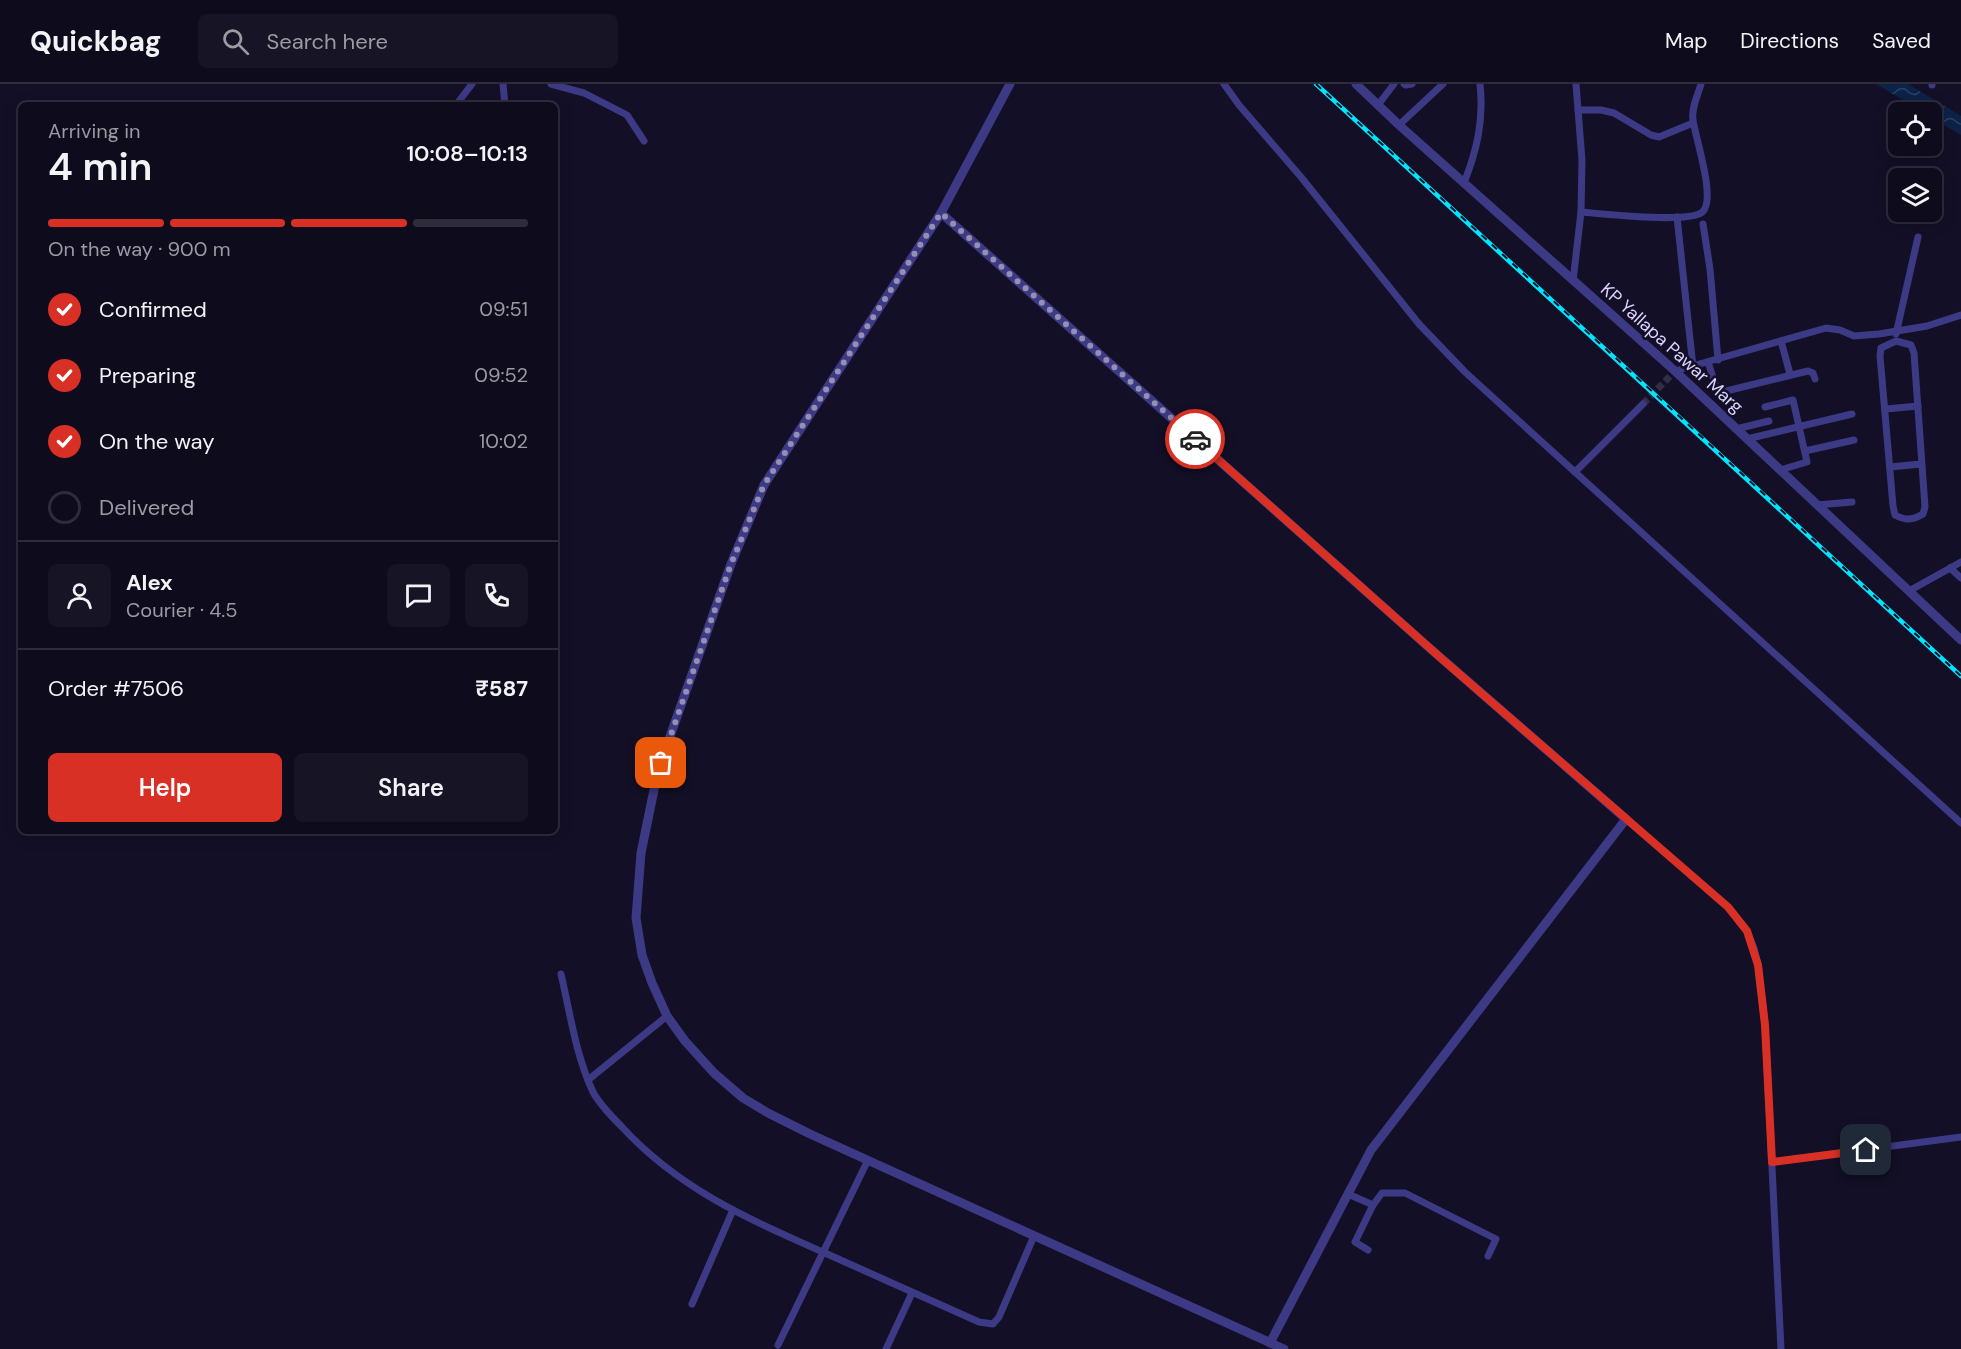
<!DOCTYPE html>
<meta charset="utf-8">
<style>
body{margin:0;font-family:"DM Sans",sans-serif;background:#171425;color:#f1f3f6;height:100vh;display:flex;flex-direction:column;font-size:22px;white-space:nowrap}
*{box-sizing:border-box;margin:0}
p{font-size:20px;color:#9b9ba3}
.icon{flex:none;width:33px;height:33px;fill:none;stroke:currentColor;stroke-width:2;stroke-linecap:round;stroke-linejoin:round}
.map{position:relative;flex:1;overflow:hidden}
.side{position:absolute;left:18px;top:18px;width:540px;height:732px;display:flex;flex-direction:column;background:#0e0b1c;border-radius:9px;box-shadow:0 3px 15px #0003,0 0 0 2px #2e2b3b}
.side>*{flex:none}
.buttons{position:absolute;left:1888px;top:18px;display:grid;gap:12px}
.buttons a{display:grid;place-items:center;width:54px;height:54px;border-radius:9px;background:#0e0b1c;box-shadow:0 3px 15px #0003,0 0 0 2px #2e2b3b;font-size:30px}
.pin{position:absolute;display:grid;place-items:center;width:51px;height:51px;color:#fff;margin:-26px;border-radius:12px;box-shadow:0 3px 9px #0006}
.courier{position:absolute;display:grid;place-items:center;width:60px;height:60px;margin:-30px;border:4px solid #d93025;border-radius:50%;background:#fff;color:#222;box-shadow:0 2px 8px #0007}
.headline em{font-style:normal;font-weight:600}
.headline div{display:flex;flex-direction:column-reverse}
.headline{display:flex;align-items:center;justify-content:space-between;height:102px;padding:0 30px}
h1{font-size:39px;font-weight:600;line-height:45px}
.bar{display:grid;grid-template-columns:repeat(4,1fr);gap:9px 6px;align-content:center;height:72px;padding:0 30px}
.bar i{height:8px;border-radius:4px;background:#2e2b3b}
.bar .selected{background:#d93025}
.bar p{grid-column:span 4}
.line{display:flex;align-items:center;gap:15px;padding:0 30px;border-top:2px solid #2e2b3b}
.line div{flex:1}
.round{display:grid;place-items:center;flex:none;width:63px;height:63px;border-radius:9px;background:#171425}
ol{padding:0 30px;list-style:none}
li{display:flex;align-items:center;gap:18px;height:66px}
li p{margin-inline-start:auto}
li .icon{padding:6px;border-radius:50%;background:#d93025;color:#fff;stroke-width:4}
li:last-child{color:#9b9ba3}
li i{width:33px;height:33px;border:3px solid #2e2b3b;border-radius:50%}
.action{display:flex;gap:12px;margin-top:auto;padding:12px 30px}
.action a{flex:1;height:69px;border-radius:9px;background:#d93025;color:#fff;font-size:24px;font-weight:600;line-height:69px;text-align:center}
.action a+a{background:#171425;color:#f1f3f6}
header{display:flex;align-items:center;gap:36px;box-sizing:border-box;height:84px;padding:0 30px;background:#0e0b1c;border-bottom:2px solid #2e2b3b}
header strong{font-size:28px}
nav{display:flex;gap:33px;margin-inline-start:auto;font-size:21px}
.search{width:420px;height:54px;background:#171425;display:flex;align-items:center;gap:15px;box-sizing:border-box;padding:0 21px;border-radius:9px;color:#9b9ba3;font-size:22px}
.map>svg:first-child{display:block}
</style>
<header>
<strong>Quickbag</strong>
<div class="search"><svg class="icon" aria-label="search" viewBox="0 0 24 24"><circle cx="10" cy="10" r="6"/><path d="M15 15l6 6"/></svg>Search here</div>
<nav><a>Map</a><a>Directions</a><a>Saved</a></nav>
</header>
<div class="map">
<svg width="1961" height="1265" viewBox="0 0 1961 1265">
<defs>
<pattern id="water-waves" width="16" height="10" patternUnits="userSpaceOnUse" patternTransform="scale(1.5)"><rect width="16" height="10" fill="#0c2248"/><path d="M0 5q4-4 8 0t8 0" fill="none" stroke="#2f4163"/></pattern>
</defs>
<rect width="100%" height="100%" fill="#130f26"/>
<!-- water -->
<polygon fill="url(#water-waves)" points="1876,0 1908,0 1961,32 1961,51 1932,34 1932,28 1923,28"/>
<g fill="none" stroke-linecap="round" stroke-linejoin="round">
<!-- minor-tunnel -->
<polyline stroke="#312d47" stroke-width="7" stroke-dasharray="7 3.5" stroke-linecap="butt" points="1643,320 1675,287"/>
<!-- minor -->
<g stroke="#3d3a85" stroke-width="7">
<polyline points="503,0 505,21"/>
<polyline points="551,0 584,9 627,31 644,57"/>
<polyline points="1224,0 1239,21 1301,93 1419,240 1465,288 1961,739"/>
<polyline points="1404,0 1406,1 1412,0"/>
<polyline points="1932,1 1932,0"/>
<polyline points="456,21 472,0"/>
<polyline points="1378,21 1394,0"/>
<polyline points="1578,26 1601,26 1614,29 1651,51 1659,53 1693,39"/>
<polyline points="1399,41 1443,0"/>
<path d="M1464,99C1477,66 1484,36 1480,0"/>
<path d="M1581,128C1604,130 1684,139 1701,129C1718,119 1695,53 1693,36C1691,24 1698,11 1701,0"/>
<polyline points="1677,133 1693,283"/>
<polyline points="1703,140 1710,185 1718,276"/>
<polyline points="1573,197 1581,128 1582,76 1576,0"/>
<polyline points="1896,250 1918,153"/>
<polyline points="1781,257 1790,290"/>
<path d="M1896,257L1911,261L1914,269L1925,423L1923,430C1913,436 1906,437 1895,431L1893,422L1880,272L1881,264Z"/>
<polyline points="1708,278 1718,309 1808,287 1813,289 1815,295"/>
<polyline points="1675,287 1826,244 1840,246 1854,252 1879,250 1927,242 1961,231"/>
<polyline points="1765,323 1793,316 1807,378 1780,386"/>
<polyline points="1886,325 1918,322"/>
<polyline points="1736,345 1769,337"/>
<polyline points="1747,355 1852,330"/>
<polyline points="1805,367 1854,356"/>
<polyline points="1890,383 1921,380"/>
<polyline points="1575,388 1643,320"/>
<polyline points="1817,421 1852,418"/>
<polyline points="1950,484 1961,494"/>
<polyline points="1909,507 1961,478"/>
<polyline points="1626,735 1728,823 1747,847 1754,864 1758,881 1765,941 1781,1265"/>
<path d="M561,890C570,929 576,972 593,1008C600,1021 612,1033 622,1043C680,1106 749,1135 825,1169C877,1192 928,1215 979,1238L993,1240L999,1233L1034,1152"/>
<polyline points="588,996 667,932"/>
<polyline points="1772,1078 1961,1053"/>
<polyline points="1348,1110 1373,1121"/>
<polyline points="1368,1166 1355,1158 1373,1121 1382,1109 1405,1109 1496,1155 1488,1172"/>
<polyline points="692,1220 733,1126"/>
<polyline points="778,1261 868,1076"/>
<polyline points="886,1265 912,1209"/>
</g>
<!-- tertiary -->
<g stroke="#3d3a85" stroke-width="9">
<polyline points="1010,0 941,129 764,401 731,480 668,658 655,701 641,769 636,834 642,871 652,899 667,932 685,957 714,989 743,1014 768,1029 810,1050 1284,1265"/>
<polyline points="1356,0 1399,41 1675,287 1961,556"/>
<polyline points="941,129 1425,560 1626,735 1371,1066 1270,1259"/>
</g>
<!-- rail casing -->
<g stroke="#00e5ff" stroke-width="4.5">
<path id="rail" d="M1316,0C1532,197 1747,394 1961,592"/>
</g>
<!-- rail -->
<use href="#rail" stroke="#130f26" stroke-width="2" stroke-dasharray="7" stroke-linecap="butt"/>
</g>
<g fill="none" stroke-linecap="round" stroke-linejoin="round">
<!-- done -->
<polyline stroke="#948fb3" stroke-width="6" stroke-dasharray="0 10.8" points="661,679 731,480 764,401 941,129 1195,355"/>
<!-- route -->
<polyline stroke="#d93025" stroke-width="8" points="1195,355 1442,575 1728,823 1747,847 1758,881 1765,941 1772,1078 1866,1066"/>
</g>
<g text-anchor="middle" dominant-baseline="central" stroke-width="5" stroke-linejoin="round" paint-order="stroke">
<!-- street labels -->
<g font-size="18" fill="#d9d4ff" stroke="#130f26">
<text transform="translate(1672 264) rotate(42)">KP Yallapa Pawar Marg</text>
</g>
</g>
</svg>
<div class="buttons">
<a><svg class="icon" aria-label="locate" viewBox="0 0 24 24"><circle cx="12" cy="12" r="6"/><path d="M12 2v4M12 18v4M2 12h4M18 12h4"/></svg></a>
<a><svg class="icon" aria-label="layers" viewBox="0 0 24 24"><path d="M12 4l9 5-9 5-9-5zM3 14l9 5 9-5"/></svg></a>
</div>
<div class="pin" style="left:661px;top:679px;background:#ea580c"><svg class="icon" aria-label="bag" viewBox="0 0 24 24"><path d="M5 8h14l-1 12H6zM9 8a3 3 0 0 1 6 0"/></svg></div>
<div class="pin" style="left:1866px;top:1066px;background:#1f2937"><svg class="icon" aria-label="home" viewBox="0 0 24 24"><path d="M3 11l9-7 9 7M6 9v11h12V9"/></svg></div>
<div class="courier" style="left:1195px;top:355px"><svg class="icon" aria-label="car" viewBox="0 0 24 24"><path d="M5 17H2v-5l4-1 3-4h7l3 4 3 1v5h-3M9 17h6M6 11h13"/><circle cx="7" cy="17" r="2"/><circle cx="17" cy="17" r="2"/></svg></div>
<section class="side">
<div class="headline"><div><h1>4 min</h1><p>Arriving in</p></div><em>10:08–10:13</em></div>
<div class="bar"><i class="selected"></i><i class="selected"></i><i class="selected"></i><i></i><p>On the way · 900 m</p></div>
<ol>
<li><svg class="icon" aria-label="check" viewBox="0 0 24 24"><path d="M5 12l5 5 9-10"/></svg>Confirmed<p>09:51</p></li>
<li><svg class="icon" aria-label="check" viewBox="0 0 24 24"><path d="M5 12l5 5 9-10"/></svg>Preparing<p>09:52</p></li>
<li><svg class="icon" aria-label="check" viewBox="0 0 24 24"><path d="M5 12l5 5 9-10"/></svg>On the way<p>10:02</p></li>
<li><i></i>Delivered</li>
</ol>
<div class="line" style="height:108px"><a class="round"><svg class="icon" aria-label="person" viewBox="0 0 24 24"><circle cx="12" cy="8" r="4"/><path d="M4 21q1-7 8-7t8 7"/></svg></a><div><b>Alex</b><p>Courier · 4.5</p></div><a class="round"><svg class="icon" aria-label="chat" viewBox="0 0 24 24"><path d="M4 5h16v11H9l-5 4z"/></svg></a><a class="round"><svg class="icon" aria-label="phone" viewBox="0 0 24 24"><path d="M5 4h4l2 5-3 2q2 4 5 5l2-3 5 2v4C11 20 4 13 5 4z"/></svg></a></div>
<div class="line" style="height:78px"><div>Order #7506</div><b>₹587</b></div>
<div class="action"><a>Help</a><a>Share</a></div>
</section>
</div>
